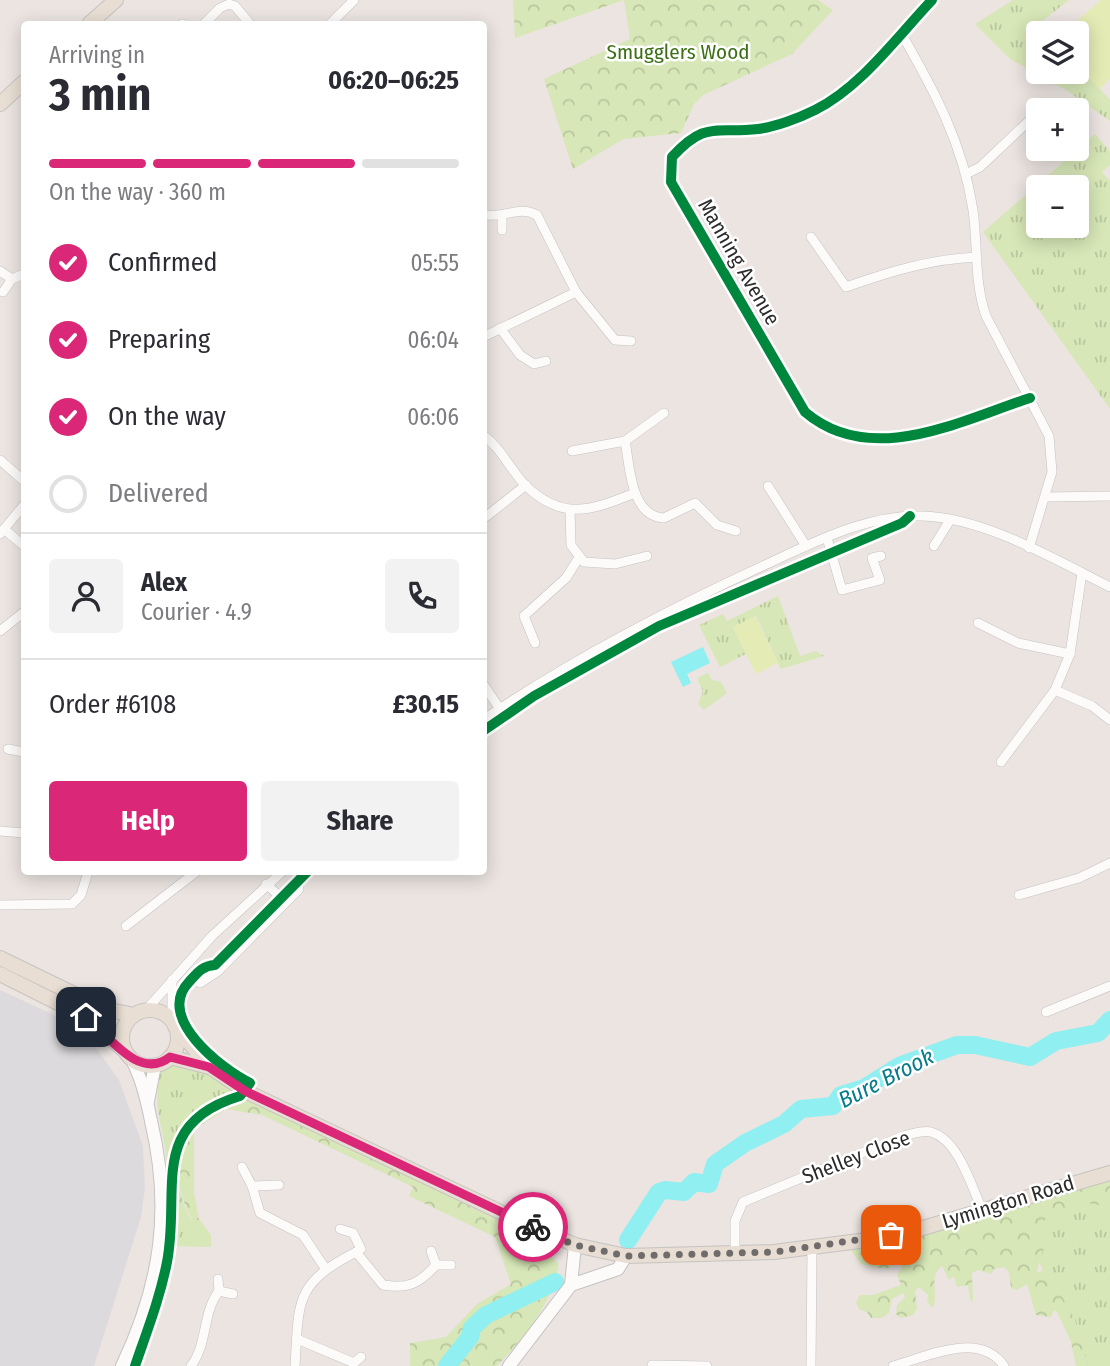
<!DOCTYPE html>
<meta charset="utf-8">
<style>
body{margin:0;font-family:"Fira Sans Condensed",sans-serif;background:#f2f2f3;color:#2b2b33;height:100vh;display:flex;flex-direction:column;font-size:26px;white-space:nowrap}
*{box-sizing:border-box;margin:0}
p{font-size:23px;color:#7c7c81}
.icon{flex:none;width:38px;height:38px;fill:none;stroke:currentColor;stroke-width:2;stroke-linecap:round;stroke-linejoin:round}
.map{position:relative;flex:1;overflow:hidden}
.drawer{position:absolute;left:21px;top:21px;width:466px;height:854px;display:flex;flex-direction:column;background:#fff;border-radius:7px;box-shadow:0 4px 18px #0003}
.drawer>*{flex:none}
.buttons{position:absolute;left:1026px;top:21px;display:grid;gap:14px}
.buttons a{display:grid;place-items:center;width:63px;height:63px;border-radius:7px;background:#fff;box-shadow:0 4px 18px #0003;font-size:35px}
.pin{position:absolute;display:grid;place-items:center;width:60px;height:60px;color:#fff;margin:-30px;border-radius:14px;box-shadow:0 4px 10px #0006}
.courier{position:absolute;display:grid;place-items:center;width:70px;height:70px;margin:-35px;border:5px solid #db2777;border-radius:50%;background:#fff;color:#222;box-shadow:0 2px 9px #0007}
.summary em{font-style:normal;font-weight:700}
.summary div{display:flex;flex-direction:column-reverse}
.summary{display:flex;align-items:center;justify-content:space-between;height:119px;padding:0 28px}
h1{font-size:46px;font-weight:700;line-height:52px}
.bar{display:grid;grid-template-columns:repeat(4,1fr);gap:10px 7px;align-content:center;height:84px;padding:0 28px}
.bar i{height:9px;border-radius:5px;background:#e1e1e2}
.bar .selected{background:#db2777}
.bar p{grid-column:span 4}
.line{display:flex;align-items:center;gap:18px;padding:0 28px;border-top:2px solid #e1e1e2}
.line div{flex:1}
.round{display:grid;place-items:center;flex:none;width:74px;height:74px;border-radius:7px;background:#f2f2f3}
ol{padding:0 28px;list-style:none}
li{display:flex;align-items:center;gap:21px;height:77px}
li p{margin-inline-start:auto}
li .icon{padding:7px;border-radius:50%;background:#db2777;color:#fff;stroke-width:4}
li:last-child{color:#7c7c81}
li i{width:38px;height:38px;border:4px solid #e1e1e2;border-radius:50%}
.button{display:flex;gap:14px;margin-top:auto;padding:14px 28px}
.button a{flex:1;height:80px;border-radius:7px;background:#db2777;color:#fff;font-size:28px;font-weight:700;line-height:80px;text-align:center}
.button a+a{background:#f2f2f3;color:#2b2b33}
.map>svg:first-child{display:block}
</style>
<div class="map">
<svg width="1110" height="1366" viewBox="0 0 1110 1366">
<defs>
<pattern id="grass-tufts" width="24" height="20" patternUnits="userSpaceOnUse" patternTransform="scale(1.75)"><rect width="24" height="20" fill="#d7e7b7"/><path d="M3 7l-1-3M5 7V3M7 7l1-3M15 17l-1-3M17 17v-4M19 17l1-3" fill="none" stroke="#b9c69e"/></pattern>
<pattern id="forest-crowns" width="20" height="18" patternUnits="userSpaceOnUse" patternTransform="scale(1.75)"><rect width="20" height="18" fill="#d7e7b7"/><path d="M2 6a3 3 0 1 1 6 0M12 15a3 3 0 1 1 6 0" fill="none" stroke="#b9c69e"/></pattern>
</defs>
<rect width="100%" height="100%" fill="#ebe4e1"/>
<!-- industrial -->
<polygon fill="#dddadd" points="0,990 52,1014 91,1041 119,1080 143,1146 145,1188 141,1217 94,1366 0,1366"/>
<!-- grass -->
<g fill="url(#grass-tufts)" fill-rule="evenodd">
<polygon points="1013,0 1069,0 1041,22 1050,33 1038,33 1038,72 1076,72 1076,63 1110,100 1110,121 1066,90 1010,59 975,24"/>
<path d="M1095,134L1110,151V165L1102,172L1110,181V409L983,232ZM1076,187V226H1038V187Z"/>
<polygon points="778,596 800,656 816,651 824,656 781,669 756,616 733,627 746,654 720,667 699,625 723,614 727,621"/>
<polygon points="708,673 712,680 721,682 727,693 704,710 698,704 703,691 697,678"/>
<path d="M172,1063L201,1071L246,1098C185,1120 159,1156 191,1220L199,1219L211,1235V1247L174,1246L165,1241C166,1215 169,1189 167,1164C164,1126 152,1111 160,1071Z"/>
<polygon points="1110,1183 1110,1366 1084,1366 1022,1222"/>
</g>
<!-- forest -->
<g fill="url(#forest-crowns)">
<polygon points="513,0 818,0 833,10 792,54 703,95 694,104 681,133 623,139 573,169 544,79 630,39 624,0 515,38"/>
<path d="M246,1098L529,1235L559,1264C550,1307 527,1334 497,1366H410V1343L446,1337L477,1304L511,1284L495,1237L409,1196L413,1187L262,1115L226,1109L194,1130V1193L199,1219L192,1220C160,1157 185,1120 246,1098Z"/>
<path d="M1110,1175V1207L1088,1203L1046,1218L1040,1230L1043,1251L1037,1270L1038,1273L1047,1268L1055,1275V1284L1075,1320L1088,1366H1076L1071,1342L1057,1312L1054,1310L1051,1317L1036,1315L1027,1284L1017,1290L1011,1288L1009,1272L1004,1267L994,1269L991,1274L979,1270L972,1273L973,1302L970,1299L968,1285L957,1287L954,1276L949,1280L942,1266C928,1277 939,1293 933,1308L927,1302L928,1295L919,1287L915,1290L917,1309L913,1315L900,1318L896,1314L897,1305L905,1297L903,1293L892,1299L889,1313L882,1318H871L867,1312L859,1309L856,1303L860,1295H873L901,1285L897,1274L902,1268L900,1262L886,1269L861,1264L850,1249L855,1247Z"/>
</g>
<!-- pitch -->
<g fill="#e4ebb4">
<polygon points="1101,0 1110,0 1110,79 1099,89 1076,63 1076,33 1063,33"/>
<polygon points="755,616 778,663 756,674 733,627"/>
</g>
<!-- water -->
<polygon fill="#8feff1" points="703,647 710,663 687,674 691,683 683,687 671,662"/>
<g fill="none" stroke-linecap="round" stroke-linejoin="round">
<!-- river -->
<g stroke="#8feff1" stroke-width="18">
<polyline points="628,1240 659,1192 665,1190 684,1192 694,1182 709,1184 715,1164 745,1143 784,1124 801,1109 833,1106 841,1095 864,1088 899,1066 957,1045 975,1045 1030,1057 1056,1041 1098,1033 1110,1020"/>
<polyline points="447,1366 470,1337 472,1328 486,1315 555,1282"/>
</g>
<!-- street casing -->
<g stroke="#c4c2c3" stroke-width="10">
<g id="street">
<path d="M932,0C897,37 861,87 815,110C799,118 775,127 758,129C715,134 706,120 672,157L671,182L805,412C871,468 959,421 1030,398"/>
<polyline points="182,24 183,24"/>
<polyline points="204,24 220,8 229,4 235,6 250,24"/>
<polyline points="330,24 354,0"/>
<path d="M901,33C934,90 963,144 973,210C978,246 974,282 986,316L1049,436L1052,472L1029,548"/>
<polyline points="966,174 980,167 1030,120"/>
<path d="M487,215C506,218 519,205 537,215L576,292L615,340L631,341"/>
<polyline points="502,218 502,230"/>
<path d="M811,237L846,287C889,272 930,259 977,257"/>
<polyline points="0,271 12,279 24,274"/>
<polyline points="3,292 12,279"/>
<polyline points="500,328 520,355 534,364 546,361"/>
<polyline points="483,337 576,292"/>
<path d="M483,435C501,448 510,469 525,485C563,522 592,510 635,493"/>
<polyline points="625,441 664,413"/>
<path d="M572,451L625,441C630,466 630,516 664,518L695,503L717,525L736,531"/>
<polyline points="0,460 24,481"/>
<polyline points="768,486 806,546"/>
<polyline points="1047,497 1110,496"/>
<polyline points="570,510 571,545 584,562 615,564 647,556"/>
<polyline points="483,519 526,485"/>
<polyline points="4,529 24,546"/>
<polyline points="0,534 24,505"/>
<polyline points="827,538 842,590 880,580 872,558 881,556"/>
<polyline points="934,546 950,520"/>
<polyline points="978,623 1018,643 1070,654"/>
<polyline points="0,631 24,612"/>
<polyline points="535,643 524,616 566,578 578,559"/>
<polyline points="483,684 500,709"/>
<polyline points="1055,690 1092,706 1110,720"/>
<path d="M483,720C572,659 669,609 767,564C815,542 868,514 922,516C983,517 1056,560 1110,587"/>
<polyline points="8,749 24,752"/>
<polyline points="1001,762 1055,690 1070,654 1082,573"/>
<polyline points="0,831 24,833"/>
<polyline points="266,884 286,902"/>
<polyline points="1019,895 1079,878 1110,863"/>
<polyline points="0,905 72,904 81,895 88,872"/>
<polyline points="126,926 196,872"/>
<polyline points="200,983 217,972 299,889"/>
<polyline points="146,1010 212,936 282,872"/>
<polyline points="1046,1012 1110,986"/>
<polyline points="172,1021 172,980"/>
<polyline points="242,1167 252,1186 260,1213 303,1235 325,1268"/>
<polyline points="252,1186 279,1185"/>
<polyline points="340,1229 353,1233 361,1249 356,1252"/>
<polyline points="431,1251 436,1265"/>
<path d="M735,1254V1221L743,1202L903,1136C912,1134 922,1130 931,1132C959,1140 971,1186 982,1209"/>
<polyline points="218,1279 219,1291 233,1294"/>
<polyline points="297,1339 354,1363 361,1357"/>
<polyline points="652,1365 707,1366"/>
<path d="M191,1366C208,1344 202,1313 219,1291"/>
<path d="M295,1366C299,1301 294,1284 356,1252L383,1285C408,1289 419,1284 436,1265H451"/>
<polyline points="811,1366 812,1248"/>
<path d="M893,1366C927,1357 979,1330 1004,1366"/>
</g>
</g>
<!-- secondary casing -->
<g stroke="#c4c2c3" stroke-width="14">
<g id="secondary">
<polyline points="148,1101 155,1065"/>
<polyline points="571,1285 618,1269 626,1256"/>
<path d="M122,1366C161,1284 172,1209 151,1121C147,1100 142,1079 132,1060"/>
<polyline points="509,1366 571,1285 575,1245"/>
</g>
</g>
<!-- primary casing -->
<g stroke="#c6c3c2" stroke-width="16">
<g id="primary">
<polyline points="89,24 116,0"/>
<polyline points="0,104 24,82"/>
<polyline points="0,958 105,1009 134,1015"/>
<polyline points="0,974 86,1017 125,1051"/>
<circle cx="150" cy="1038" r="28"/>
<polyline points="175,1026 210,1067 245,1091 513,1218 575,1245 626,1256 774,1252 867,1240 916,1230 1110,1173"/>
<polyline points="170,1057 209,1067"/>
</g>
</g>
<!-- street -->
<use href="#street" stroke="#fcfbfa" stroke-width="9"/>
<!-- secondary -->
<use href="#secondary" stroke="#fcfbfa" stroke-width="12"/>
<!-- primary -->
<use href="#primary" stroke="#e8ded3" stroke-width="14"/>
<!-- cycleway casing -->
<g stroke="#fff" stroke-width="15">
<g id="cycleway">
<path d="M932,0C897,37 861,87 815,110C799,118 775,127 758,129C715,134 706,120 672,157L671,182L805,412C871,468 959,421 1030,398"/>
<polyline points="483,731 534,696 659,626 902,523 910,516"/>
<path d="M135,1366C147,1331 160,1298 167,1262C181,1190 147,1124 240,1096L250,1083C220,1068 155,1017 189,982C198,972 202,966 215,965L307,872"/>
</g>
</g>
<!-- cycleway -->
<use href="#cycleway" stroke="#00873e" stroke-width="10"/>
</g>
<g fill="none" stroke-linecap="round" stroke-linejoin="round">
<!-- done -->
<polyline stroke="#6f6c6b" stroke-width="7" stroke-dasharray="0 12.6" points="533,1227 575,1245 626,1256 774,1252 891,1235"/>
<!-- route -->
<path stroke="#db2777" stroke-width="9" d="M86,1017C110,1037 139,1081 170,1057L209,1067L245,1091L533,1227"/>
</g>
<g text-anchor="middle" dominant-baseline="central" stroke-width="5" stroke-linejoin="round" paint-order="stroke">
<!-- park labels -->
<g font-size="21" fill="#3d7015" stroke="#fff">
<text x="678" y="52">Smugglers Wood</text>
</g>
<!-- street labels -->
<g font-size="21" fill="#2c2c2c" stroke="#fff">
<text transform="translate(739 262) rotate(60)">Manning Avenue</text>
<text transform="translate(856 1157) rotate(-21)">Shelley Close</text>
<text transform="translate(1008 1202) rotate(-17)">Lymington Road</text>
</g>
<!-- water labels -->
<g font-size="23" font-style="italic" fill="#067c8b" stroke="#fff">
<text transform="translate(886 1078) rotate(-27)">Bure Brook</text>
</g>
</g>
</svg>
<div class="buttons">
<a><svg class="icon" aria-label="layers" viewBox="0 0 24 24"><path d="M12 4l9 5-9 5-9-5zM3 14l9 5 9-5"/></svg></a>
<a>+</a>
<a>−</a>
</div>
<div class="pin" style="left:891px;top:1235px;background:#ea580c"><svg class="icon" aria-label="bag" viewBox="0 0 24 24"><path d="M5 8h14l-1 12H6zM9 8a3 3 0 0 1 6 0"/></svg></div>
<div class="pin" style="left:86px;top:1017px;background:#1f2937"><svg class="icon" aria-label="home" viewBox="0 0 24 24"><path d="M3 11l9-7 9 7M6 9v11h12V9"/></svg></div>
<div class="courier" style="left:533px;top:1227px"><svg class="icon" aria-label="bike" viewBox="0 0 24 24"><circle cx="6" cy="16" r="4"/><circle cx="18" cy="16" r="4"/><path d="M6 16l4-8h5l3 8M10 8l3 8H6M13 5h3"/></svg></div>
<section class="drawer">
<div class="summary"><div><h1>3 min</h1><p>Arriving in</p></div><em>06:20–06:25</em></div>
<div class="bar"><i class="selected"></i><i class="selected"></i><i class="selected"></i><i></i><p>On the way · 360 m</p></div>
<ol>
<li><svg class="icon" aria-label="check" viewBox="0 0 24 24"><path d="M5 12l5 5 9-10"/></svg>Confirmed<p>05:55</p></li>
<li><svg class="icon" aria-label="check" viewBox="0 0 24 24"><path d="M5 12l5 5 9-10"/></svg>Preparing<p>06:04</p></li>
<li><svg class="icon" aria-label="check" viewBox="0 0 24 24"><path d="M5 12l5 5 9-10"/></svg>On the way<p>06:06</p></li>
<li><i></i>Delivered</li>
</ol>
<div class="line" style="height:126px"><a class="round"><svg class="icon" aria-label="person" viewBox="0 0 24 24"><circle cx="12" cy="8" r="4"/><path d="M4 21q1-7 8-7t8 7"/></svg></a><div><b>Alex</b><p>Courier · 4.9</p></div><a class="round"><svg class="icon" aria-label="phone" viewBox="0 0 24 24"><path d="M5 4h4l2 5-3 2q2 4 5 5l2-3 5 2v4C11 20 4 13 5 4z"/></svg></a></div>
<div class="line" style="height:91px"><div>Order #6108</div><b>£30.15</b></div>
<div class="button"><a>Help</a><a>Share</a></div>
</section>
</div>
